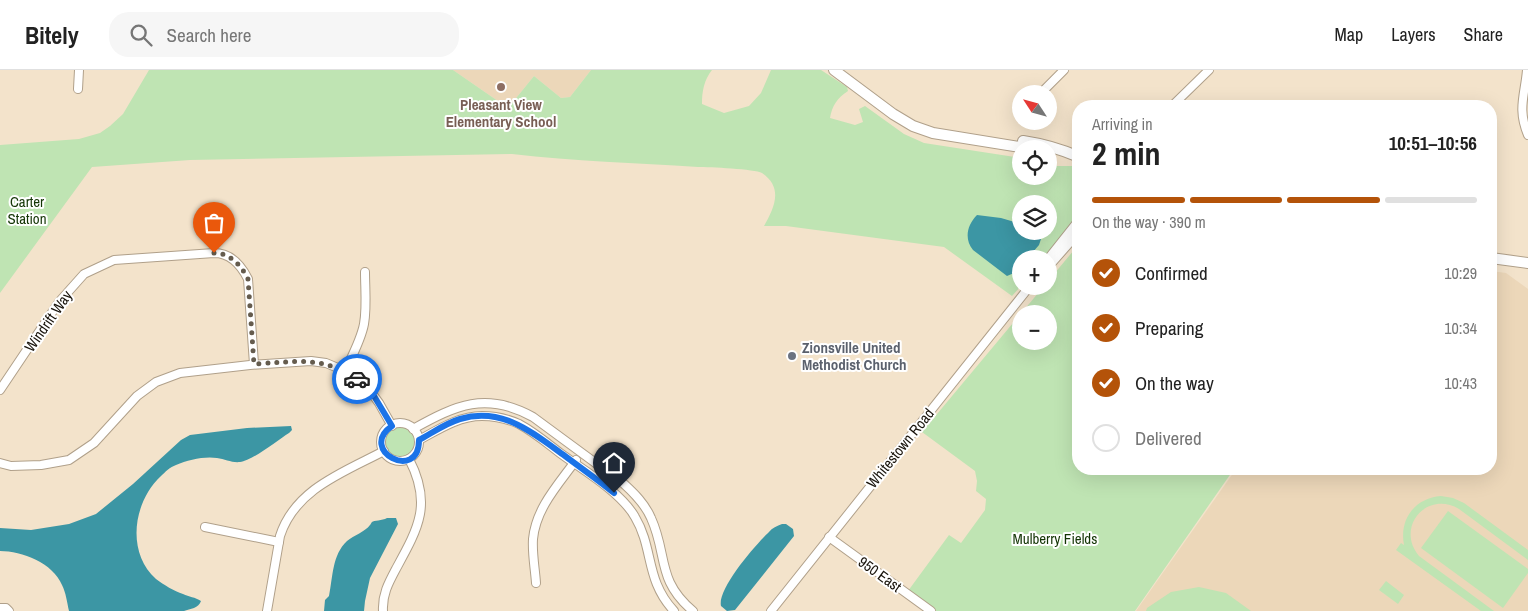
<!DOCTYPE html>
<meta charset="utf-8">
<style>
body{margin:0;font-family:"Archivo Narrow",sans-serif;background:#f6f6f6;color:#222;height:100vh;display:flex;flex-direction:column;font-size:19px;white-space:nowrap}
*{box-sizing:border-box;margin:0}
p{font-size:16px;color:#767676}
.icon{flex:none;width:28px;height:28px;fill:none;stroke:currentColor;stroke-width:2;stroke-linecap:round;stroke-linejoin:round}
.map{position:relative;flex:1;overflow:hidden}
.side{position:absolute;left:1072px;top:30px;width:425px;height:375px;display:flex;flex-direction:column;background:#fff;border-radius:20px;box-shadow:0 5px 20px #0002}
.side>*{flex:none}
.needle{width:32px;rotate:306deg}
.tools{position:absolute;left:1012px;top:15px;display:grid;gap:10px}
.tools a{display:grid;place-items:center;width:45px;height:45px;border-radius:50%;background:#fff;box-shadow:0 5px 20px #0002;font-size:25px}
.pin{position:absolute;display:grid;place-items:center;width:42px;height:42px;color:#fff;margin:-51px -21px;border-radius:50% 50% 50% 0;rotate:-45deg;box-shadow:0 0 5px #0007}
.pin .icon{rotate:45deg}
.courier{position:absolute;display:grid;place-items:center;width:50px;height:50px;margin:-25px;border:4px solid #1a73e8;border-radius:50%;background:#fff;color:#222;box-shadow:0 1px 6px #0007}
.overview em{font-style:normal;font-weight:800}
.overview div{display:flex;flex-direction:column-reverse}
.overview{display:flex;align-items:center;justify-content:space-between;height:85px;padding:0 20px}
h1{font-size:32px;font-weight:800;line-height:38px}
.bar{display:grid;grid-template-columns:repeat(4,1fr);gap:8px 5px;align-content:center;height:60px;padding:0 20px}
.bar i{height:6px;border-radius:4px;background:#e0e0e0}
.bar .on{background:#b45309}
.bar p{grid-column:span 4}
ol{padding:0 20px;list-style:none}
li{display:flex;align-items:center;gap:15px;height:55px}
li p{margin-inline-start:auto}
li .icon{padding:5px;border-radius:50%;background:#b45309;color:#fff;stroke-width:4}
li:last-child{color:#767676}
li i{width:28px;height:28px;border:2px solid #e0e0e0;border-radius:50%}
header{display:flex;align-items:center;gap:30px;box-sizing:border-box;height:70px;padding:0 25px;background:#fff;border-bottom:1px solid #e0e0e0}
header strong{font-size:24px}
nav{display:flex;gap:28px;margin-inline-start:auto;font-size:18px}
.search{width:350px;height:45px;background:#f6f6f6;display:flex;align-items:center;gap:12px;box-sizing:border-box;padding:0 18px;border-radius:20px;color:#767676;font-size:19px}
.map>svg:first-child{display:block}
</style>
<header>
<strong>Bitely</strong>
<div class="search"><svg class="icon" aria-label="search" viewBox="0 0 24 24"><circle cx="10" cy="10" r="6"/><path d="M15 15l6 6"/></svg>Search here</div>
<nav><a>Map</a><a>Layers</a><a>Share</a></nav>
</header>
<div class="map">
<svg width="1528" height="541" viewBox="0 0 1528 541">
<rect width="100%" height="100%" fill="#f3e3cb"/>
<!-- built -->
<g fill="#ecd7b9">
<polygon points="453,0 591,0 570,27 561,28 534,6 508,38"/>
<polygon points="1491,201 1506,203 1528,219 1528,541 1136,541 1236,399 1491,399"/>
</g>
<!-- green -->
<g fill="#bfe4b3" fill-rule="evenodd">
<path d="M149,0H453L508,38L534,6L561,28L570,27L591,0H712C704,10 702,21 702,34L724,43L749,36L761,23L771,0H821L847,17L848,21C837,28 832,36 830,48L855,55L863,52L859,39L865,36L904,64L924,73L1021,88V106H1049V96H1076L1079,97V146L1044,189H1021V216L1012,226L944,177L786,156H764C774,138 784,118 762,103C755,99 709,97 698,97C636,93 574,91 512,84L190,90L92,97L0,223V75L79,69L100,63L110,56L123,44ZM1021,134H1049V161H1021Z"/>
<path d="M1079,174V399H1234L1135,541H936L908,521L949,465L961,473L985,440L986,429L976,421L977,411L975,401L922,362L1044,216H1049V210ZM1021,244H1049V271H1021Z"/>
<circle cx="400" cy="372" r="15"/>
<path d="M1441,426L1453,428L1464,433L1528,480V490L1459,439C1427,420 1395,457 1419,486L1494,541H1481L1396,480L1401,473L1404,475C1399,449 1415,428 1441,426Z"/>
<polygon points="1448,441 1528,499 1528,503 1503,538 1421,478"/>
<polygon points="1386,511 1404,525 1398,534 1379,520"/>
<polygon points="1199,517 1226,523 1251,541 1146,541 1147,538 1171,522"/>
</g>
<!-- water -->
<g fill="#3c96a4">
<path d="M977,145L1001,148L1021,154V161H1033L1041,169L1039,175L1027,189H1021V196L1014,203L1007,206L973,180C964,169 967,155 977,145Z"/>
<path d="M291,356L292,360L289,363C278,370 252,391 240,392C232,393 225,389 217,388C204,386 188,390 176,395C170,397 165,402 161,406C133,432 126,482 156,509C164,515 174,521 183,524C189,527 195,527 201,531C199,538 190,539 184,541H69C67,532 66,523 62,515C53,493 22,481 0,481V458L31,460L69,454L96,444L133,414L181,370L190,365L247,358Z"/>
<path d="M387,448H396L398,454L370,508L365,531L364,541H324L325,530L329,526C333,507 332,485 347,471C354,465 365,462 370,455C371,454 371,453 372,452C374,450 382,451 387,448Z"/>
<path d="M782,454H786L793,459L794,466L735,540L727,541L721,536C717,519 756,474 769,462C772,458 777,456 782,454Z"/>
</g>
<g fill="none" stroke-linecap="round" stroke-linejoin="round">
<!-- minor casing -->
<g stroke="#b0a08a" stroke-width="10">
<g id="minor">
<path d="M1527,0C1525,25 1517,39 1528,65"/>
<polyline points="78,19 79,0"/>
<polyline points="1044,20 1064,0"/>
<polyline points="1172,36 1209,0"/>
<polyline points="1048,189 1079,150"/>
<polyline points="1049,196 1079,162"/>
<path d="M345,301C352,286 361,270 364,254C367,237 365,219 365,202"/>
<path d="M0,320L59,232L84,204L114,190L214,183C230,183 241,195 248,209L254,294"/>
<circle cx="400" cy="372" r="19"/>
<path d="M413,359C456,335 486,321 533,347L624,414C635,424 645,434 651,448C668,485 656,510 693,541"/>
<path d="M419,370C439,359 459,346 482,346C495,346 508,349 519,354C534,362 547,373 560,383C583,400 621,422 635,447C654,479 645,510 674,541"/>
<polyline points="0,393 11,396 41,395 69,390 94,373 137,326 156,312 180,303 250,295 311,291 326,293 345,301 360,311 371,322 379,333 392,356"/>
<polyline points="205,457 279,472"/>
<polyline points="829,467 931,541"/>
<path d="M536,513C535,498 532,484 533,469C536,438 558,415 576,390"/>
<polyline points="0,538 6,538 9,541"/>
<path d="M267,541L280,466C295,419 344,402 384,381"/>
<path d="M383,541C382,524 389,512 397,497C419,457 432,433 409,389"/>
<polyline points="771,541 1030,216"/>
</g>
</g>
<!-- major casing -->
<g stroke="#b0a08a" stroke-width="12">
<g id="major">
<polyline points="834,0 893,44 913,56 933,63 1032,79"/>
<path d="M1023,71C1043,74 1061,79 1079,87"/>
<polyline points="1491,188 1528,193"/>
</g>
</g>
<!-- minor -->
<use href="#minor" stroke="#fff" stroke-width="8"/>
<!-- major -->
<use href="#major" stroke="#fff" stroke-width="10"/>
</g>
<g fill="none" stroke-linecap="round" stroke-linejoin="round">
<!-- done -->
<path stroke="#655c4e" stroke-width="5" stroke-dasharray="0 9" d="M214,183C230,183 241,195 248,209L254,294C293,292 323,285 357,309"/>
<!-- route -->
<path stroke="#1a73e8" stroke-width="6" d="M357,309L374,326L392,356C357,380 419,413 419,370C432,363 446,353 460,349C502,336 533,363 565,386C581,398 598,410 614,423"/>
</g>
<!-- markers -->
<circle fill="#8d6e63" stroke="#fff" stroke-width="2" cx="501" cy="17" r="5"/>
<circle fill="#6b7280" stroke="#fff" stroke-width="2" cx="792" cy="286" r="5"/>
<g text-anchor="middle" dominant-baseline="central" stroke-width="4" stroke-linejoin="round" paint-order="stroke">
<!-- education labels -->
<g font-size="15" font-weight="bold" fill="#785e54" stroke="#fff">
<text x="501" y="34">Pleasant View<tspan x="501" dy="17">Elementary School</tspan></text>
</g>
<!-- park labels -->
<g font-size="15" fill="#143505" stroke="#fff">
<text x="27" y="131">Carter<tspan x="27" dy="17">Station</tspan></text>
<text x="1055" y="468">Mulberry Fields</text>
</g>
<!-- street labels -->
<g font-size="15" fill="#18130b" stroke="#fff">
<text transform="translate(48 251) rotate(-55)">Windrift Way</text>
<text transform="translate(900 378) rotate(-51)">Whitestown Road</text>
<text transform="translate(880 504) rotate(36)">950 East</text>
</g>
<!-- worship labels -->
<g font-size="15" font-weight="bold" fill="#5b616d" stroke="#fff" text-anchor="start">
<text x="802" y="277">Zionsville United<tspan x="802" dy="17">Methodist Church</tspan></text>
</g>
</g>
</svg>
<div class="tools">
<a><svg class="needle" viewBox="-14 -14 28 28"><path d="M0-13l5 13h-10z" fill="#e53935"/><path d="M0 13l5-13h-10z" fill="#767676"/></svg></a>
<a><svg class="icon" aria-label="locate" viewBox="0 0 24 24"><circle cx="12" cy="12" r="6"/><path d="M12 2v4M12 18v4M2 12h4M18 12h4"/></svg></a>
<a><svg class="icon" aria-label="layers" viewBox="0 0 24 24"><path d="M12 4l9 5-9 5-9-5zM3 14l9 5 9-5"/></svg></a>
<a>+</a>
<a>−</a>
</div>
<div class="pin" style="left:214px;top:183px;background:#ea580c"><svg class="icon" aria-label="bag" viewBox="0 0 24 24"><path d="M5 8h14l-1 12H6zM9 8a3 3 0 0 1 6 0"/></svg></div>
<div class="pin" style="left:614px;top:423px;background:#1f2937"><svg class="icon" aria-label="home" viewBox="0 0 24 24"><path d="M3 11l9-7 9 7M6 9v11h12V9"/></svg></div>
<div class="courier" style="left:357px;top:309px"><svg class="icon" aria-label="car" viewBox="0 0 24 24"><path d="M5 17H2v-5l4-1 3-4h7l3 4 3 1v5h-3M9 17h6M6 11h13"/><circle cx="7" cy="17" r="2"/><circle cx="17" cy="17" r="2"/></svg></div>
<section class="side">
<div class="overview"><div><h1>2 min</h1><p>Arriving in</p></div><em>10:51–10:56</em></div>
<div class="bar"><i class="on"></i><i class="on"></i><i class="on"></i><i></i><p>On the way · 390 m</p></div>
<ol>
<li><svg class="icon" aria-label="check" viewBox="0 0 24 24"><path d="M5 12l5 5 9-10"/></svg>Confirmed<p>10:29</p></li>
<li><svg class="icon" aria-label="check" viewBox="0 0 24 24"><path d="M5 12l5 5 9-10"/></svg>Preparing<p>10:34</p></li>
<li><svg class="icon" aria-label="check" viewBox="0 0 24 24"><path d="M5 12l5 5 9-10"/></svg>On the way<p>10:43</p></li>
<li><i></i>Delivered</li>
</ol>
</section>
</div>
